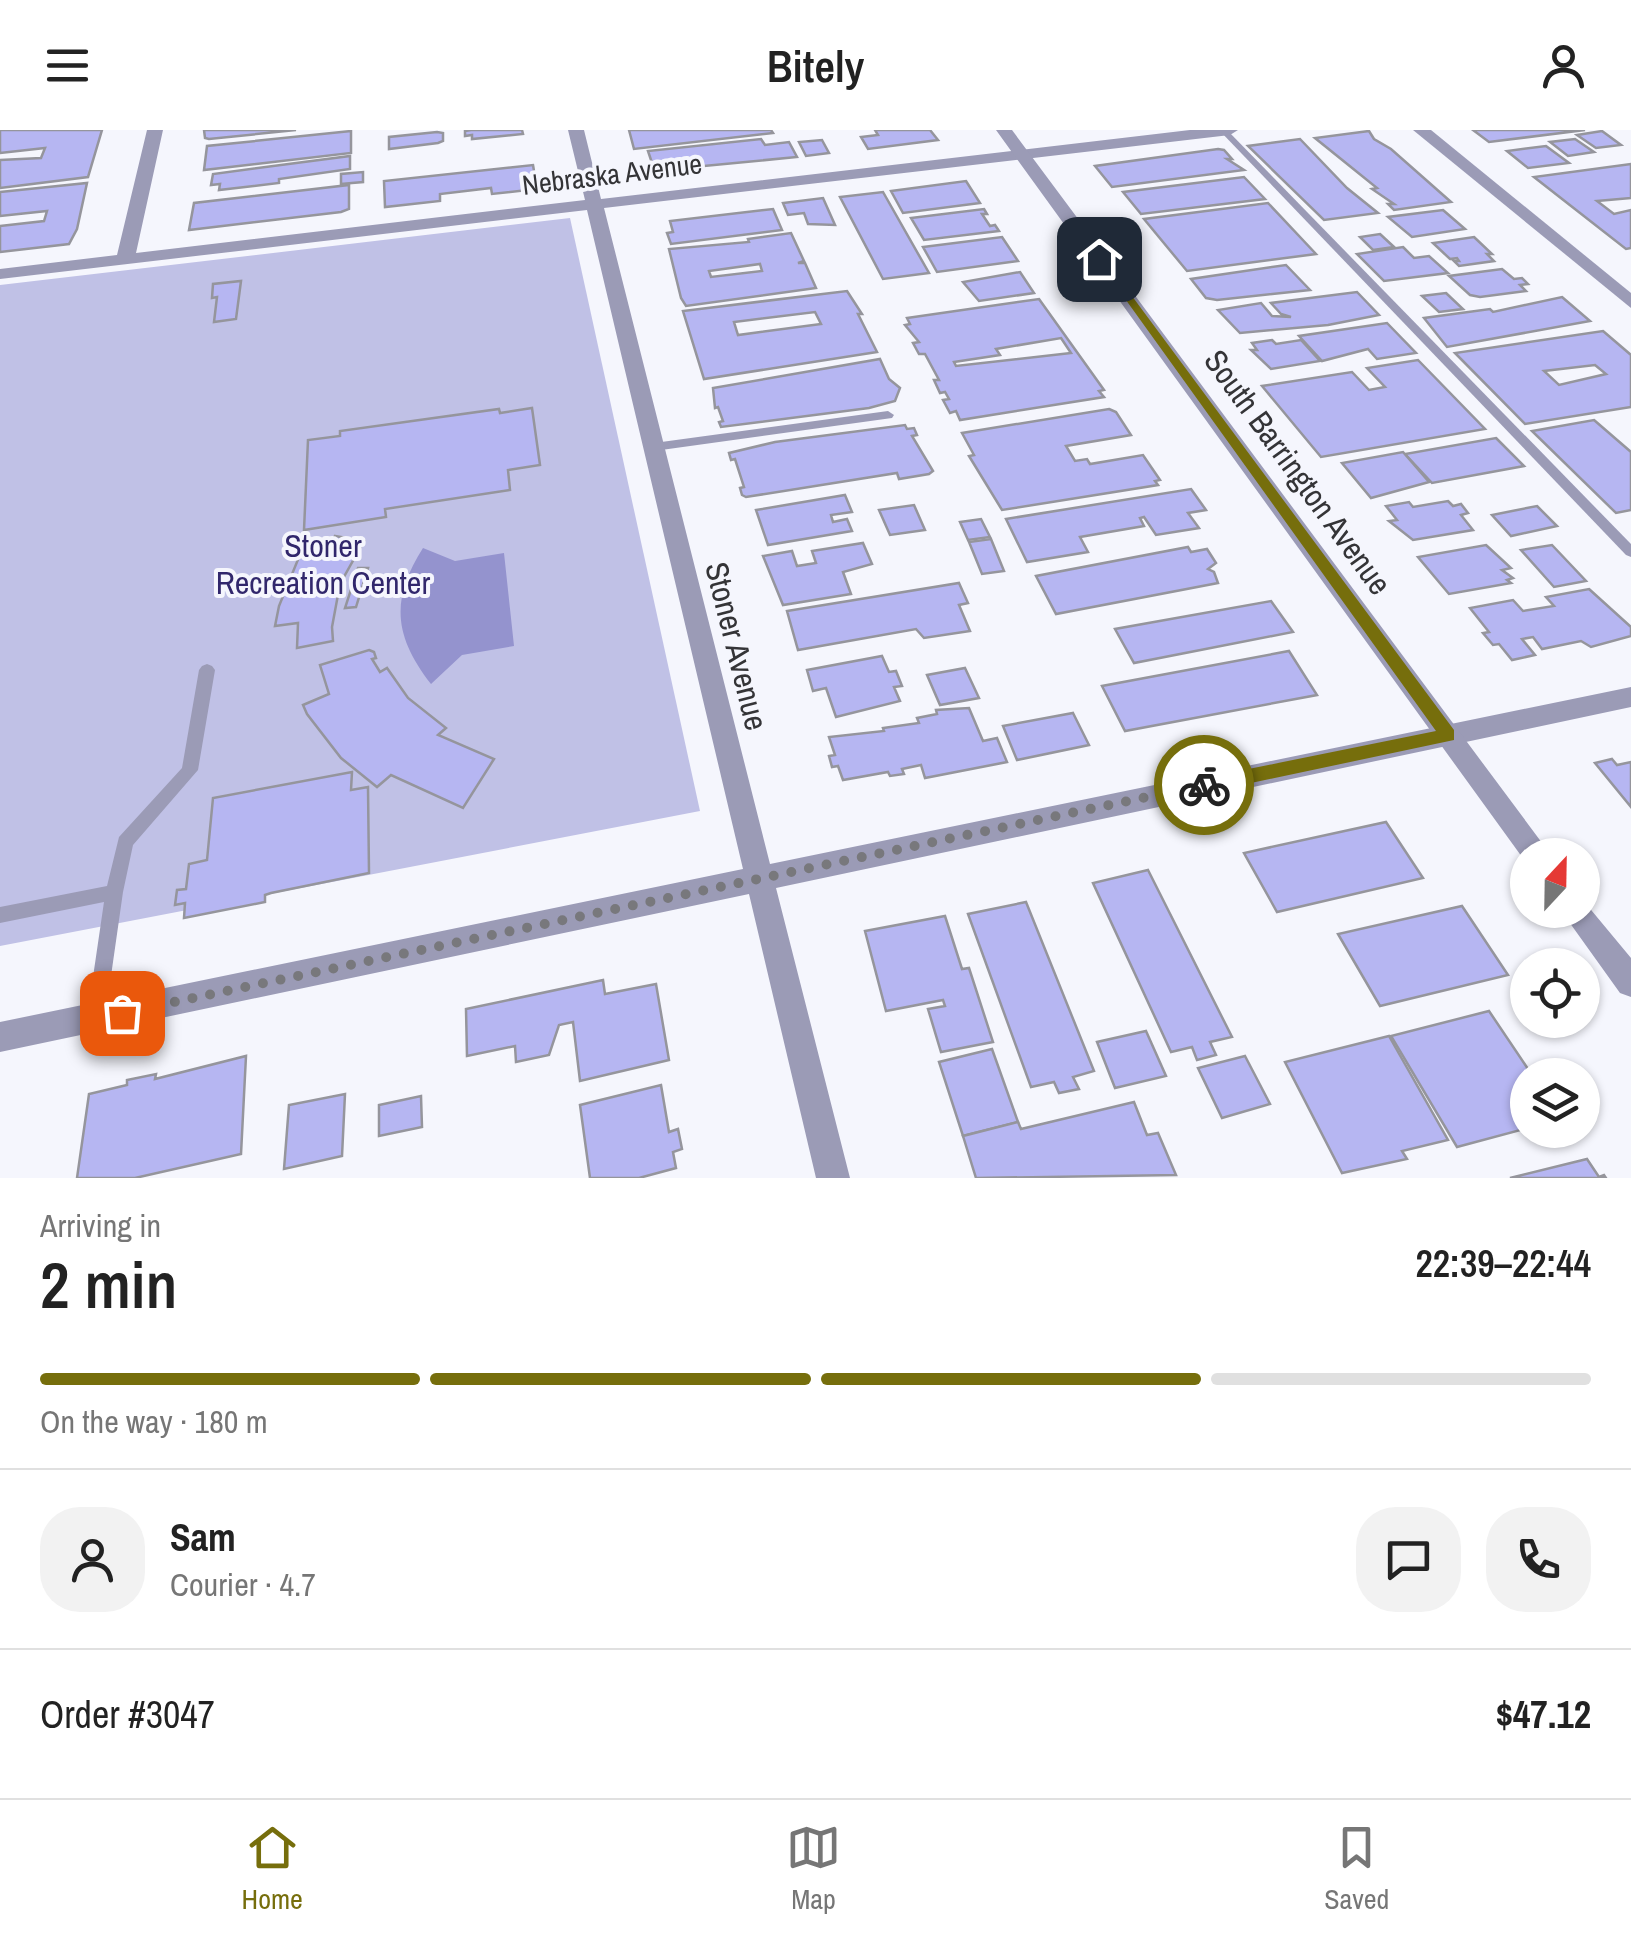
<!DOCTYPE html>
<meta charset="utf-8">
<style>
body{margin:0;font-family:"Archivo Narrow",sans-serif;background:#f2f2f2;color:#222;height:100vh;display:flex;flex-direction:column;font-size:38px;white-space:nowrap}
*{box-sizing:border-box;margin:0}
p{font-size:32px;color:#767676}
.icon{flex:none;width:55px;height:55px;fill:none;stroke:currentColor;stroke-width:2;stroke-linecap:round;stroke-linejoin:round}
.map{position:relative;height:1048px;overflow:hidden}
.sheet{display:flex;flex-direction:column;background:#fff;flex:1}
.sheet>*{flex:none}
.needle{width:65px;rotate:22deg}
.fabs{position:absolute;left:1510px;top:708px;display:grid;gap:20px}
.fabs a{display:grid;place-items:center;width:90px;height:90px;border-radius:50%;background:#fff;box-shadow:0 2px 8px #0004;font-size:50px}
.pin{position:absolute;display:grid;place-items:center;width:85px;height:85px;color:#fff;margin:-42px;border-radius:20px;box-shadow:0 5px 15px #0006}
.courier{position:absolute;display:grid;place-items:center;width:100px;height:100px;margin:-50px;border:8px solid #766e0c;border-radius:50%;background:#fff;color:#222;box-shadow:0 2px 12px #0007}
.head em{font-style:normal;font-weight:600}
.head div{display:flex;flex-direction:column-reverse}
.head{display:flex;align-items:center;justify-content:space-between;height:170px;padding:0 40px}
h1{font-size:65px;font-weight:600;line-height:75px}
.bar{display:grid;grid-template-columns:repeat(4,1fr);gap:15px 10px;align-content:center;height:120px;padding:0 40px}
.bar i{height:12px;border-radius:8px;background:#e0e0e0}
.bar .selected{background:#766e0c}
.bar p{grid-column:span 4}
.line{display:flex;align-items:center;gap:25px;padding:0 40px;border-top:2px solid #e0e0e0}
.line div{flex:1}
.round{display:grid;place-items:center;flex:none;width:105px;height:105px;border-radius:40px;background:#f2f2f2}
header{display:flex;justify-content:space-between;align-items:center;height:130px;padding:0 40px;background:#fff;font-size:45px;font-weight:600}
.menu{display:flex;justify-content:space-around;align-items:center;height:140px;border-top:2px solid #e0e0e0;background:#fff;font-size:28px;color:#767676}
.menu a{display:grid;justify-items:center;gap:5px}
.menu .selected{color:#766e0c}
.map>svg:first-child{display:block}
</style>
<header><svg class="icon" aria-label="menu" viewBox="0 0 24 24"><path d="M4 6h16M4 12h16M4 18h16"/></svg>Bitely<svg class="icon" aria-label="person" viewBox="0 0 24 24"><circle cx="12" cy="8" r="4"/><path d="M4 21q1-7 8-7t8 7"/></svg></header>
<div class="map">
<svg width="1631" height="1048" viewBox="0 0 1631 1048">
<rect width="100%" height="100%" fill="#f5f6fd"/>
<!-- green -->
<polygon fill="#c0c1e6" points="570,88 700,681 0,816 0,155"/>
<!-- water -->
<path fill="#9493ce" d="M423,418L455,431L504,423L514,516L462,525L431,554C394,506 390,470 423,418Z"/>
<!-- building -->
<g fill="#b6b6f2" stroke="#95959c" stroke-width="2.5" fill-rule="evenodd">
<polygon points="0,0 102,0 88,47 0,58 0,30 41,28 45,18 0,23"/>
<polygon points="204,0 296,0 209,9 205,8"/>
<polygon points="471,0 522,0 523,4 472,9 472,5 465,6 465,1"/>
<polygon points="629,0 771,0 773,3 634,19"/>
<polygon points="875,0 930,0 938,10 868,19 861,7 878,5"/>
<polygon points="1473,0 1585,0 1489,12"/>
<polygon points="351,1 351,23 204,40 207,16"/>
<polygon points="1369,1 1374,9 1391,19 1451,72 1394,80 1388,74 1394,74 1372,59 1377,58 1315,8"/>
<polygon points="1602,1 1621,15 1596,18 1577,5"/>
<polygon points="437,2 443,3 443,11 438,13 389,19 389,7"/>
<polygon points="761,9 765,15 789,12 797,27 662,40 654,39 648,21"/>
<polygon points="1300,9 1347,58 1378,83 1324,90 1248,16"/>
<polygon points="1575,9 1594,22 1568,26 1550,12"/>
<polygon points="822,10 829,23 806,26 799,12"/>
<polygon points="1546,16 1569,33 1528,38 1507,21"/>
<polygon points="1218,19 1224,20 1232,29 1227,29 1244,40 1112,57 1095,36"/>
<polygon points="350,26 350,39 279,49 279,53 219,60 220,54 211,55 213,44"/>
<polygon points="1631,34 1631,68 1597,71 1614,84 1631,80 1631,118 1626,119 1534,47"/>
<polygon points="533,35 537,59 492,64 491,58 440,64 440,71 385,77 384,51"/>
<polygon points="363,42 363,52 341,54 341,44"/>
<polygon points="1244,47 1265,69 1141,84 1123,62"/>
<polygon points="966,51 980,73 903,83 891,61"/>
<polygon points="87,53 77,99 69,114 0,122 0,96 44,91 47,81 0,86 0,62"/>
<polygon points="349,55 349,79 341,82 189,100 194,73"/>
<polygon points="883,62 929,143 883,149 840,67"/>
<polygon points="823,68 835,95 808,94 804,83 788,85 783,73"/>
<polygon points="1268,73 1316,124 1187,141 1144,89"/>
<polygon points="773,79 782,100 671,114 667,103 673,102 670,91"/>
<polygon points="984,79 987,84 982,84 990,96 995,95 999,101 924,110 911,88"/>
<polygon points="1443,80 1465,99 1412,107 1388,87"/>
<path d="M791,103L804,131L798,133H805L816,158L686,176L681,168L669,119L749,112L748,109ZM760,134L762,141L711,147L709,141Z"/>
<polygon points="1380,104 1394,117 1373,120 1360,107"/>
<polygon points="1002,107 1018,131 937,142 923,117"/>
<polygon points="1474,107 1492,124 1487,124 1494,131 1459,136 1454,131 1459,131 1457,128 1450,129 1433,113"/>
<polygon points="1403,117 1414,128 1429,126 1448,143 1384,151 1357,124"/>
<polygon points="1286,135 1310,160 1217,170 1206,168 1191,149"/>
<polygon points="1502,139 1514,149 1522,148 1528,154 1520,155 1526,161 1480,167 1470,165 1449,146"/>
<polygon points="1020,142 1034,163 979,171 963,152"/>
<polygon points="241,151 236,189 214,192 217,167 212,168 213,154"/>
<path d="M847,161L862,184H858L877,222L704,249L683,181ZM815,182L821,194L738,205L734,192Z"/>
<polygon points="1357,162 1379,185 1328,195 1240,203 1218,180 1261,173 1272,186 1291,187 1281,184 1271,173"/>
<polygon points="1446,163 1463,179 1439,182 1422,166"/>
<polygon points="1562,167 1590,191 1447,217 1424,188 1490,179 1493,182"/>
<path d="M1039,169L1104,260L1099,261L1104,267L960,290L956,281L950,283L943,270L949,269L945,262L940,263L934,250H939L925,224H919L913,213L919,212L905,195L910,194L907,188ZM1061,208L1071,223L956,236L954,232L1000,225L996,219Z"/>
<polygon points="1387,193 1416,223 1377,229 1368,219 1322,231 1299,206"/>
<path d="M1603,201L1631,225V277L1525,294L1455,223ZM1595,235L1606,244L1559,255L1544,241Z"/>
<polygon points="1272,210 1276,214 1301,210 1320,231 1271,239 1251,220 1257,220 1252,213"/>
<polygon points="880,229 889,249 900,258 895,271 869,278 721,297 719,292 723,291 718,277 715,278 713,258"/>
<polygon points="1418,230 1485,299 1321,327 1262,256 1352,242 1369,260 1385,257 1367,238"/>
<polygon points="532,278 540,335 508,340 510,360 385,379 386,387 304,400 308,310 340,306 340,301 499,279 500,283"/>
<polygon points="1109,279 1116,282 1131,305 1066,316 1075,331 1087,329 1090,334 1143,325 1160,350 1155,351 1158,355 1002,380 969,326 974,325 962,303"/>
<polygon points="1594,290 1631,322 1631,380 1616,383 1532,301"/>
<polygon points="905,295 907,299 914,298 917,305 912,306 933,341 929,344 899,349 897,343 746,367 742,365 740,358 744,357 735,329 731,330 729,323 775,312"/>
<polygon points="1496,308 1524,336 1432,353 1405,324"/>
<polygon points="1403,322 1429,352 1371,368 1342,333"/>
<polygon points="1191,359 1206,380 1188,383 1199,398 1156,405 1144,387 1140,388 1144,396 1080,407 1088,422 1027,432 1006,389"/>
<polygon points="845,365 852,382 831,385 833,392 847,389 852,401 768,415 756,380"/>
<polygon points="1448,371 1453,376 1461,374 1468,383 1461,385 1473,400 1413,410 1389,391 1397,390 1386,376 1409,372 1413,377"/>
<polygon points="914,375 925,400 890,405 879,380"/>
<polygon points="1537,376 1557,396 1511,406 1492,385"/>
<polygon points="981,389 990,407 968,410 960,392"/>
<polygon points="335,406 364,411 340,454 332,497 333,511 297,518 298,493 275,496 279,476 299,427 321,429"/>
<polygon points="991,409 1004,441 982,444 969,412"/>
<polygon points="863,413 872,434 843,442 851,464 783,475 763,426 792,421 797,436 816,433 812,421"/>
<polygon points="1486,415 1511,438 1502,440 1513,448 1507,450 1511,453 1449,464 1418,427"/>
<polygon points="1552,415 1586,451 1554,457 1521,420"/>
<polygon points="1188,417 1191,422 1207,419 1216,433 1208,439 1214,442 1218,453 1056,484 1036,446"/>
<polygon points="358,438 368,438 356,477 345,478"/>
<polygon points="959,453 968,473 959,475 970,501 924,508 916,499 798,520 787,481"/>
<polygon points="1589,459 1631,497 1631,506 1591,517 1581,511 1542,519 1533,507 1522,509 1535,525 1512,530 1499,514 1493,515 1483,503 1489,502 1470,478 1513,470 1523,481 1554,476 1546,467"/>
<polygon points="1271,471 1293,502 1134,533 1115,499"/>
<polygon points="369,520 374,522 376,528 372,529 380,542 387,538 408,568 446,598 438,605 494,629 463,678 391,645 377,657 341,628 307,584 303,575 329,564 320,535"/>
<polygon points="1289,521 1317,565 1125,601 1102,556"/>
<polygon points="882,526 889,542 896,541 902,556 894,557 900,571 836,587 826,558 813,561 807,540"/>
<polygon points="965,538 979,568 940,575 927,545"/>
<polygon points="969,578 983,611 997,608 1007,632 925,648 921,635 902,639 904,644 890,646 888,642 843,650 838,636 832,637 829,626 835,625 829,607 884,601 883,598 919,593 917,588 937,584 936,580"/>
<polygon points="1073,583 1089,615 1017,630 1003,596"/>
<polygon points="1612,629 1617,635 1631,632 1631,677 1595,633"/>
<polygon points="352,642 351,660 368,657 369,743 271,763 265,765 265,772 184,788 185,773 175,775 177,760 186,759 189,734 207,730 213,668"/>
<polygon points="1386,692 1423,748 1277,782 1244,723"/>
<polygon points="1148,740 1232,907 1210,912 1216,925 1197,930 1192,917 1171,922 1093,753"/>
<polygon points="1026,772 1094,941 1073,947 1079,959 1059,963 1054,952 1031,957 968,784"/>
<polygon points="1462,776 1508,845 1380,876 1338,804"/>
<polygon points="945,786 962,839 969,838 993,912 941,922 928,879 945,876 943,870 886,881 865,801"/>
<polygon points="603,850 605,864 656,854 669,930 580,951 573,892 559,895 549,925 516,932 515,916 467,926 466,879"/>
<polygon points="1489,881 1532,945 1528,945 1528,998 1457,1017 1391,906"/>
<polygon points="1146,901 1166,946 1115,958 1097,912"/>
<polygon points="1389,906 1448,1010 1402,1021 1407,1029 1342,1043 1285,932"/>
<polygon points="992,919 1018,992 963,1006 939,932"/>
<polygon points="246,926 241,1024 135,1048 77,1048 89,964 127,955 127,950 156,944 155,949"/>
<polygon points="1245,926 1270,974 1222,988 1198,938"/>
<polygon points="661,955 669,1002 678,999 682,1019 673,1022 676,1038 639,1048 590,1048 580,975"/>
<polygon points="345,964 342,1026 284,1039 289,975"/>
<polygon points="421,966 422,997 379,1006 379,975"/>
<polygon points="1134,972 1147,1005 1158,1003 1176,1045 976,1048 963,1006 1018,992 1021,999"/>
<polygon points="1587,1029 1599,1047 1604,1045 1606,1048 1510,1048"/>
</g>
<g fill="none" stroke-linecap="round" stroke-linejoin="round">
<!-- service -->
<g fill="#9b9bb6" fill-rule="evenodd">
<polygon points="1219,0 1227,0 1631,414 1631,427 1626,425"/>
<polygon points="888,281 894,285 892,288 654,321 648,317 654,313"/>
<polygon points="207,534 212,536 215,540 198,640 133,715 123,762 105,888 103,894 96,897 89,894 87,888 104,772 0,793 0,777 107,756 119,707 182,638 199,540 202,536"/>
</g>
<!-- minor -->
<g fill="#9b9bb6" fill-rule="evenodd">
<polygon points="147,0 163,0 136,123 585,70 568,0 584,0 601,69 1190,0 1238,0 1230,5 604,78 770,734 1631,557 1631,577 776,758 850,1048 816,1048 749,764 0,922 0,892 743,739 587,80 0,149 0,139 117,125"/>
<polygon points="1413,0 1431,0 1631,163 1631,178"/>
</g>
<!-- tertiary -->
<g fill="#9b9bb6" fill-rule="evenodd">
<polygon points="996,0 1012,0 1551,725 1528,725 1527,734"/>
<polygon points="1582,769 1631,828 1631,867 1620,863 1567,789 1562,780 1582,780"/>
</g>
</g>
<!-- route -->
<polygon fill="#766e0c" points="1095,127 1103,127 1454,600 1454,610 1204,663 1198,661 1198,650 1204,648 1436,601"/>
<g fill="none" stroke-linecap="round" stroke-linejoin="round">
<!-- done -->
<polyline stroke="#78787c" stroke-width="10" stroke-dasharray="0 18" points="122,883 1204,655"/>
</g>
<g text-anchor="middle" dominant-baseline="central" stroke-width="8" stroke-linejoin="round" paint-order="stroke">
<!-- far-street labels -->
<g font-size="28" fill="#343437" stroke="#f5f6fd">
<text transform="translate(612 44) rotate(-7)">Nebraska Avenue</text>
</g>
<!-- street labels -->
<g font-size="32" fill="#343437" stroke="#f5f6fd">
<text transform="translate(1298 342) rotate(54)">South Barrington Avenue</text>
<text transform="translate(737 516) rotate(76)">Stoner Avenue</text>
</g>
<!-- park labels -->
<g font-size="32" fill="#31276c" stroke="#f5f6fd">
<text x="323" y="415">Stoner<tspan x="323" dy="37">Recreation Center</tspan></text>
</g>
</g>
</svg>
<div class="fabs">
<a><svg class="needle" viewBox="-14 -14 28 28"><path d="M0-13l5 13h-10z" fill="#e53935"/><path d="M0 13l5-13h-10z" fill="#767676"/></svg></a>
<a><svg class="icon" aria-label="locate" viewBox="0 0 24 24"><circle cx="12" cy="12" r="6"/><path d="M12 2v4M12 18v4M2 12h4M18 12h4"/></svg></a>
<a><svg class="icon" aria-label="layers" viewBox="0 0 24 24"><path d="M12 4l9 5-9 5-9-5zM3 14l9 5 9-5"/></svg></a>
</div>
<div class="pin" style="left:122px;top:883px;background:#ea580c"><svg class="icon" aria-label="bag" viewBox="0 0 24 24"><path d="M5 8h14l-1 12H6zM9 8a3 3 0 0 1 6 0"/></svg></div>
<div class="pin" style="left:1099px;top:129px;background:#1f2937"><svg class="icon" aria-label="home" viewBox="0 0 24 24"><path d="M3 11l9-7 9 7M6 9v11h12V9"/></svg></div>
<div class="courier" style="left:1204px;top:655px"><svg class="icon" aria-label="bike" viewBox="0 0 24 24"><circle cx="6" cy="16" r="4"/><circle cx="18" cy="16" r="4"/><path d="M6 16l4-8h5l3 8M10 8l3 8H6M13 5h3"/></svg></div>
</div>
<section class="sheet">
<div class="head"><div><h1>2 min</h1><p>Arriving in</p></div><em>22:39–22:44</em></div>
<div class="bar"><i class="selected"></i><i class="selected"></i><i class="selected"></i><i></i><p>On the way · 180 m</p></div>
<div class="line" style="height:180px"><a class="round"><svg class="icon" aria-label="person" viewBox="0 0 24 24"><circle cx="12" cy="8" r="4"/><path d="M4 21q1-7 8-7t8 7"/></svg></a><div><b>Sam</b><p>Courier · 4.7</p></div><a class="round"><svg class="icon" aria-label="chat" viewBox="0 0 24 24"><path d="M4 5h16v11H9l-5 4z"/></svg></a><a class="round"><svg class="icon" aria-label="phone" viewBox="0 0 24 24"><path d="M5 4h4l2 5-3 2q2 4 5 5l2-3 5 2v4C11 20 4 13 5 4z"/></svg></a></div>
<div class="line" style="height:130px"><div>Order #3047</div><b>$47.12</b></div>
</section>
<nav class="menu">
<a class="selected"><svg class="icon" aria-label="home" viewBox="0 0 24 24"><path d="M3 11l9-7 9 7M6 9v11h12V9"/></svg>Home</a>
<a><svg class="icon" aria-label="map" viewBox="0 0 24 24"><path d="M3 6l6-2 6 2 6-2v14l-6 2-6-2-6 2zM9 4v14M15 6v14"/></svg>Map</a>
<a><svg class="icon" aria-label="saved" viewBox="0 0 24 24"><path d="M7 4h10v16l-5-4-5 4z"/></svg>Saved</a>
</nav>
